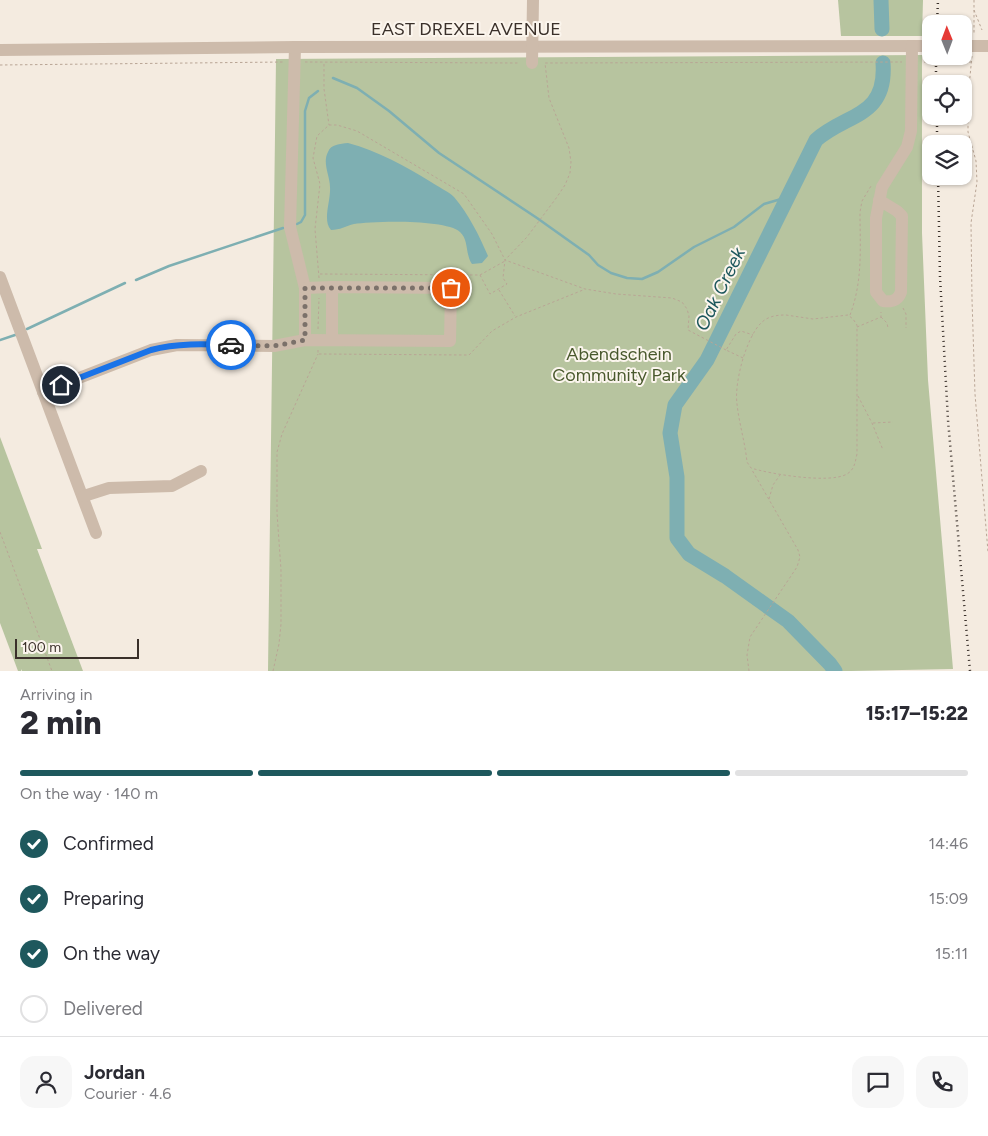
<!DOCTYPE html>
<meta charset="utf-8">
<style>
body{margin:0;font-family:Figtree,sans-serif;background:#f7f7f7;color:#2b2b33;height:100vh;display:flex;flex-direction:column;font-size:19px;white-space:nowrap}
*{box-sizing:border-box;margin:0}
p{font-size:16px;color:#7c7c81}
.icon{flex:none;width:28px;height:28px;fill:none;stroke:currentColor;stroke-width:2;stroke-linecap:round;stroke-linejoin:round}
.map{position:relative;height:671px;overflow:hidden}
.drawer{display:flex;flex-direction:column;background:#fff;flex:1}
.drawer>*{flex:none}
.needle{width:32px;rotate:359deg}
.tools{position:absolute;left:922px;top:15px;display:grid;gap:10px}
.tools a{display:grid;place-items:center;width:50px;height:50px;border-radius:10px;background:#fff;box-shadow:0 1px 4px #0004;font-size:25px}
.scale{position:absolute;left:15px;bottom:12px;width:124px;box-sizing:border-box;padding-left:5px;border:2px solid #3a302a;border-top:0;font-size:14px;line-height:18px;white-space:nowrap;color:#3a302a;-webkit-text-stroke:4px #fbf5ed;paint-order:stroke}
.pin{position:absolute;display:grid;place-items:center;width:42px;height:42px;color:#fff;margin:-21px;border:2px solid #fff;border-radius:50%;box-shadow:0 1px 5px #0007}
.courier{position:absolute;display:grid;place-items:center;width:50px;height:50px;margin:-25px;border:4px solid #1a73e8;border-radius:50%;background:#fff;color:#222;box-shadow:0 1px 6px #0007}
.head em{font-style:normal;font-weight:800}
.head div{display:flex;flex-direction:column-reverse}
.head{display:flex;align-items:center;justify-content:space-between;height:85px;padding:0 20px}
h1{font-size:32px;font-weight:800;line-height:38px}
.bar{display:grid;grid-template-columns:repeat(4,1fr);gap:8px 5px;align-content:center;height:60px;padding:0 20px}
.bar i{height:6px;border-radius:4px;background:#e1e1e2}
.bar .on{background:#1e585d}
.bar p{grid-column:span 4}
.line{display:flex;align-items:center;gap:12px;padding:0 20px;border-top:1px solid #e1e1e2}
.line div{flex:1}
.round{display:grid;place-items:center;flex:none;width:52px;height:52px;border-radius:15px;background:#f7f7f7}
ol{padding:0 20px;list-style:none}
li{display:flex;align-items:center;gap:15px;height:55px}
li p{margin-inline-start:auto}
li .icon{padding:5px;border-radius:50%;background:#1e585d;color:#fff;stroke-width:4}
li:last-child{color:#7c7c81}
li i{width:28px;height:28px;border:2px solid #e1e1e2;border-radius:50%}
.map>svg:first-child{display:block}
</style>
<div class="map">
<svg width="988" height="671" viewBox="0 0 988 671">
<rect width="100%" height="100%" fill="#f4ebe0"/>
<!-- green -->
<g fill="#b7c49f">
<polygon points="838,0 923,0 922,36 841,36"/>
<polygon points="922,55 922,233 928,380 953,669 851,671 268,671 276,59"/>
<polygon points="0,437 42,549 37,549 83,671 22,671 21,669 21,671 18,671 0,623"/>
</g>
<!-- water -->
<path fill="#7eafb2" d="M348,143C378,151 405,166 431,182C438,187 448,191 454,197C469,215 479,235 488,256L482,263L472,264C465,254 469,240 460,232C446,219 373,221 354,224C346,226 340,230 331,230C322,220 331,201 330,187C330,176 322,163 328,152C331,144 340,144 348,143Z"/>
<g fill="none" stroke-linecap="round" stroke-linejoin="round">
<!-- stream -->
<g stroke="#7eafb2" stroke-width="2.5">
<polyline points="333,78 357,88 389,111 439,153 537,218 589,255 598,265 611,273 627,278 642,279 658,272 694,247 734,227 764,204 788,197"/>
<polyline points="297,224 301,222 305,215 305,111 309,98 318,91"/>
<polyline points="136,280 169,266 283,228"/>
<polyline points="27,329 125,283"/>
<polyline points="0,340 15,335"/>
</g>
<!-- river -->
<g stroke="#7eafb2" stroke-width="15">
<polyline points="881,0 882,29"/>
<path d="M835,671L830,664L788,621L725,576L689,554L677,538V477L670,433L675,405L707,360L816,140C846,113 887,118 883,63"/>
</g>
<!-- path -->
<g stroke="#b9a595" stroke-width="1" stroke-dasharray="2.5 2.5" stroke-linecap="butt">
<polyline points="974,0 974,34"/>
<polyline points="974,10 982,30"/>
<polyline points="972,56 968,97 968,132 976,161 977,182 971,223 972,299 975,394 988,552"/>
<polyline points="305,62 518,63"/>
<polyline points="924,62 971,62"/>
<polyline points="324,64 324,89 329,125"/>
<polyline points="0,65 284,62"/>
<polyline points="320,274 480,275 505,261"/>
<polyline points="319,278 315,229 320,184 313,158 317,136 329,125 337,125 357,131 464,194 492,234 505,260 503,278 507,284 490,294 480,275"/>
<polyline points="499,290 515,316"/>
<polyline points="903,308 906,314 906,328"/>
<path d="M786,315L813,319L848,315L853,319L857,325V454C855,462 855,469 847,474C830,484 770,474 751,468L747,462C745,442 739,423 737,404C734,383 746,338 761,323C768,316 777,315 786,315Z"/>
<path d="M850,315C863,281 860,247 860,212L862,201L871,186"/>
<polyline points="881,317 887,323 888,328"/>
<polyline points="857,327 881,317 881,312"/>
<polyline points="318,329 319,298"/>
<polyline points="318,350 318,354 469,355 492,331 516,317 583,290"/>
<polyline points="726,350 688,330 689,316 687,309 682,302 672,298 616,294 585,289 505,260 527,237 557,197 565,185 570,173 571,162 569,148 549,98 545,63 902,62"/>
<polyline points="743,358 726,350 736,334 741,331 753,335"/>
<polyline points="858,396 872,423 883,450"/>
<polyline points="873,423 893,422"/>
<polyline points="769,499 773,485 780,475"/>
<polyline points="0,532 52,671"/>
<polyline points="273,671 279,644 281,624 281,570 277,513 277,452 282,434 318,354"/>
<polyline points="749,671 747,655 750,637 797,567 800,557 798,550 752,470"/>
</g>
<!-- minor -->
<g stroke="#cdbbab" stroke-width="12">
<polyline points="964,46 988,46"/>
<polyline points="295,47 290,227 305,288 305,340"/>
<polyline points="0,50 295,47 931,46"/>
<polyline points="532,63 533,0"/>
<path d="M879,200L897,211L902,216L901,292C898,301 891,302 883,301L876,292V218L882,187L907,147L911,131L912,46"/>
<polyline points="0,277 96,533"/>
<polyline points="305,288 332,287"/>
<polyline points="43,392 151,350 177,345 274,346 305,340 450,341 451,288 332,287 332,340"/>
<polyline points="84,496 109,488 172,486 201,471"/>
</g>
<!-- rail -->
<g stroke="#3a302a" stroke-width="2.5" stroke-dasharray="1 4" stroke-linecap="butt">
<polyline points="937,24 938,0"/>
<polyline points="936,56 936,84"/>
<polyline points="937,116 937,144"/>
<polyline points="938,176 940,277 948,420 970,671"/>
</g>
</g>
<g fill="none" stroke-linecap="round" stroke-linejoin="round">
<!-- done -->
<polyline stroke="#7b716a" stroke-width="5" stroke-dasharray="0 9" points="231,345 274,346 305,340 305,288 451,288"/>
<!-- route -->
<path stroke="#1a73e8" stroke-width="6" d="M61,385L151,350C177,343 204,344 231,345"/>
</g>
<g text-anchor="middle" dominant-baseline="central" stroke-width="4" stroke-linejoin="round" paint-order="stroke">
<!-- street labels -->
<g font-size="18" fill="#3a302a" stroke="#fbf5ed">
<text x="466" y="29">EAST DREXEL AVENUE</text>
</g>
<!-- park labels -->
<g font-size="18" fill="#49592d" stroke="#fbf5ed">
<text x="619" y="354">Abendschein<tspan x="619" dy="21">Community Park</tspan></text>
</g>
<!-- water labels -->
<g font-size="19" font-style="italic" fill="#1e585d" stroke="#fbf5ed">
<text transform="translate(720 289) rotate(-64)">Oak Creek</text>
</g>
</g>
</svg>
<div class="tools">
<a><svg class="needle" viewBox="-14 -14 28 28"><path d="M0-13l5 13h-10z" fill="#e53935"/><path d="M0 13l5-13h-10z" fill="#7c7c81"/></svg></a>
<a><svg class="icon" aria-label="locate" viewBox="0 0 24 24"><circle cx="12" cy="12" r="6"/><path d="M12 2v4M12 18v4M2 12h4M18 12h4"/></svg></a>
<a><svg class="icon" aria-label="layers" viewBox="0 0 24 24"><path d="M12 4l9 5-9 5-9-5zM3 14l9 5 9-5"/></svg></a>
</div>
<div class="scale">100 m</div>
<div class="pin" style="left:451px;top:288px;background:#ea580c"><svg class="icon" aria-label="bag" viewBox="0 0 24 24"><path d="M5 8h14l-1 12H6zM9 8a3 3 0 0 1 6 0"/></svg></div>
<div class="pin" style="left:61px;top:385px;background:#1f2937"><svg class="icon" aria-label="home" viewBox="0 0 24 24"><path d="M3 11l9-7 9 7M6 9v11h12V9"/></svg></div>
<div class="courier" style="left:231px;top:345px"><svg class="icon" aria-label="car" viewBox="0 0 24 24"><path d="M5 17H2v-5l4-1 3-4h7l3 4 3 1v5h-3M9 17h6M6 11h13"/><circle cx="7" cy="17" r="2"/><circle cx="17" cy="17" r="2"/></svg></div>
</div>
<section class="drawer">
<div class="head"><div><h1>2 min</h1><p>Arriving in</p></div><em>15:17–15:22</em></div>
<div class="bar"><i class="on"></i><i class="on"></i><i class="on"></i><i></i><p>On the way · 140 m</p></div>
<ol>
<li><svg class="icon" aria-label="check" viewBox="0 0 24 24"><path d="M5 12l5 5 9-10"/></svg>Confirmed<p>14:46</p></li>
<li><svg class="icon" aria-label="check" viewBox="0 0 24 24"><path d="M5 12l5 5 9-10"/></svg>Preparing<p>15:09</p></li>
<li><svg class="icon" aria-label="check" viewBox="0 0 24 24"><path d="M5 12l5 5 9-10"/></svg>On the way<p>15:11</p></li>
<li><i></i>Delivered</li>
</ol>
<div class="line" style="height:90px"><a class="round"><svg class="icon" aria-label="person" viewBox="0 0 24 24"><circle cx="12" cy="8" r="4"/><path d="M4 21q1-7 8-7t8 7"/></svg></a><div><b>Jordan</b><p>Courier · 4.6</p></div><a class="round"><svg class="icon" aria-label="chat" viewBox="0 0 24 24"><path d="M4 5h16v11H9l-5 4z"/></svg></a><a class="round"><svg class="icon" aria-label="phone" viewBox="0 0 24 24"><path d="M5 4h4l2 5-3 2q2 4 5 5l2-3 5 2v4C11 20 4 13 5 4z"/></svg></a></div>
</section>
